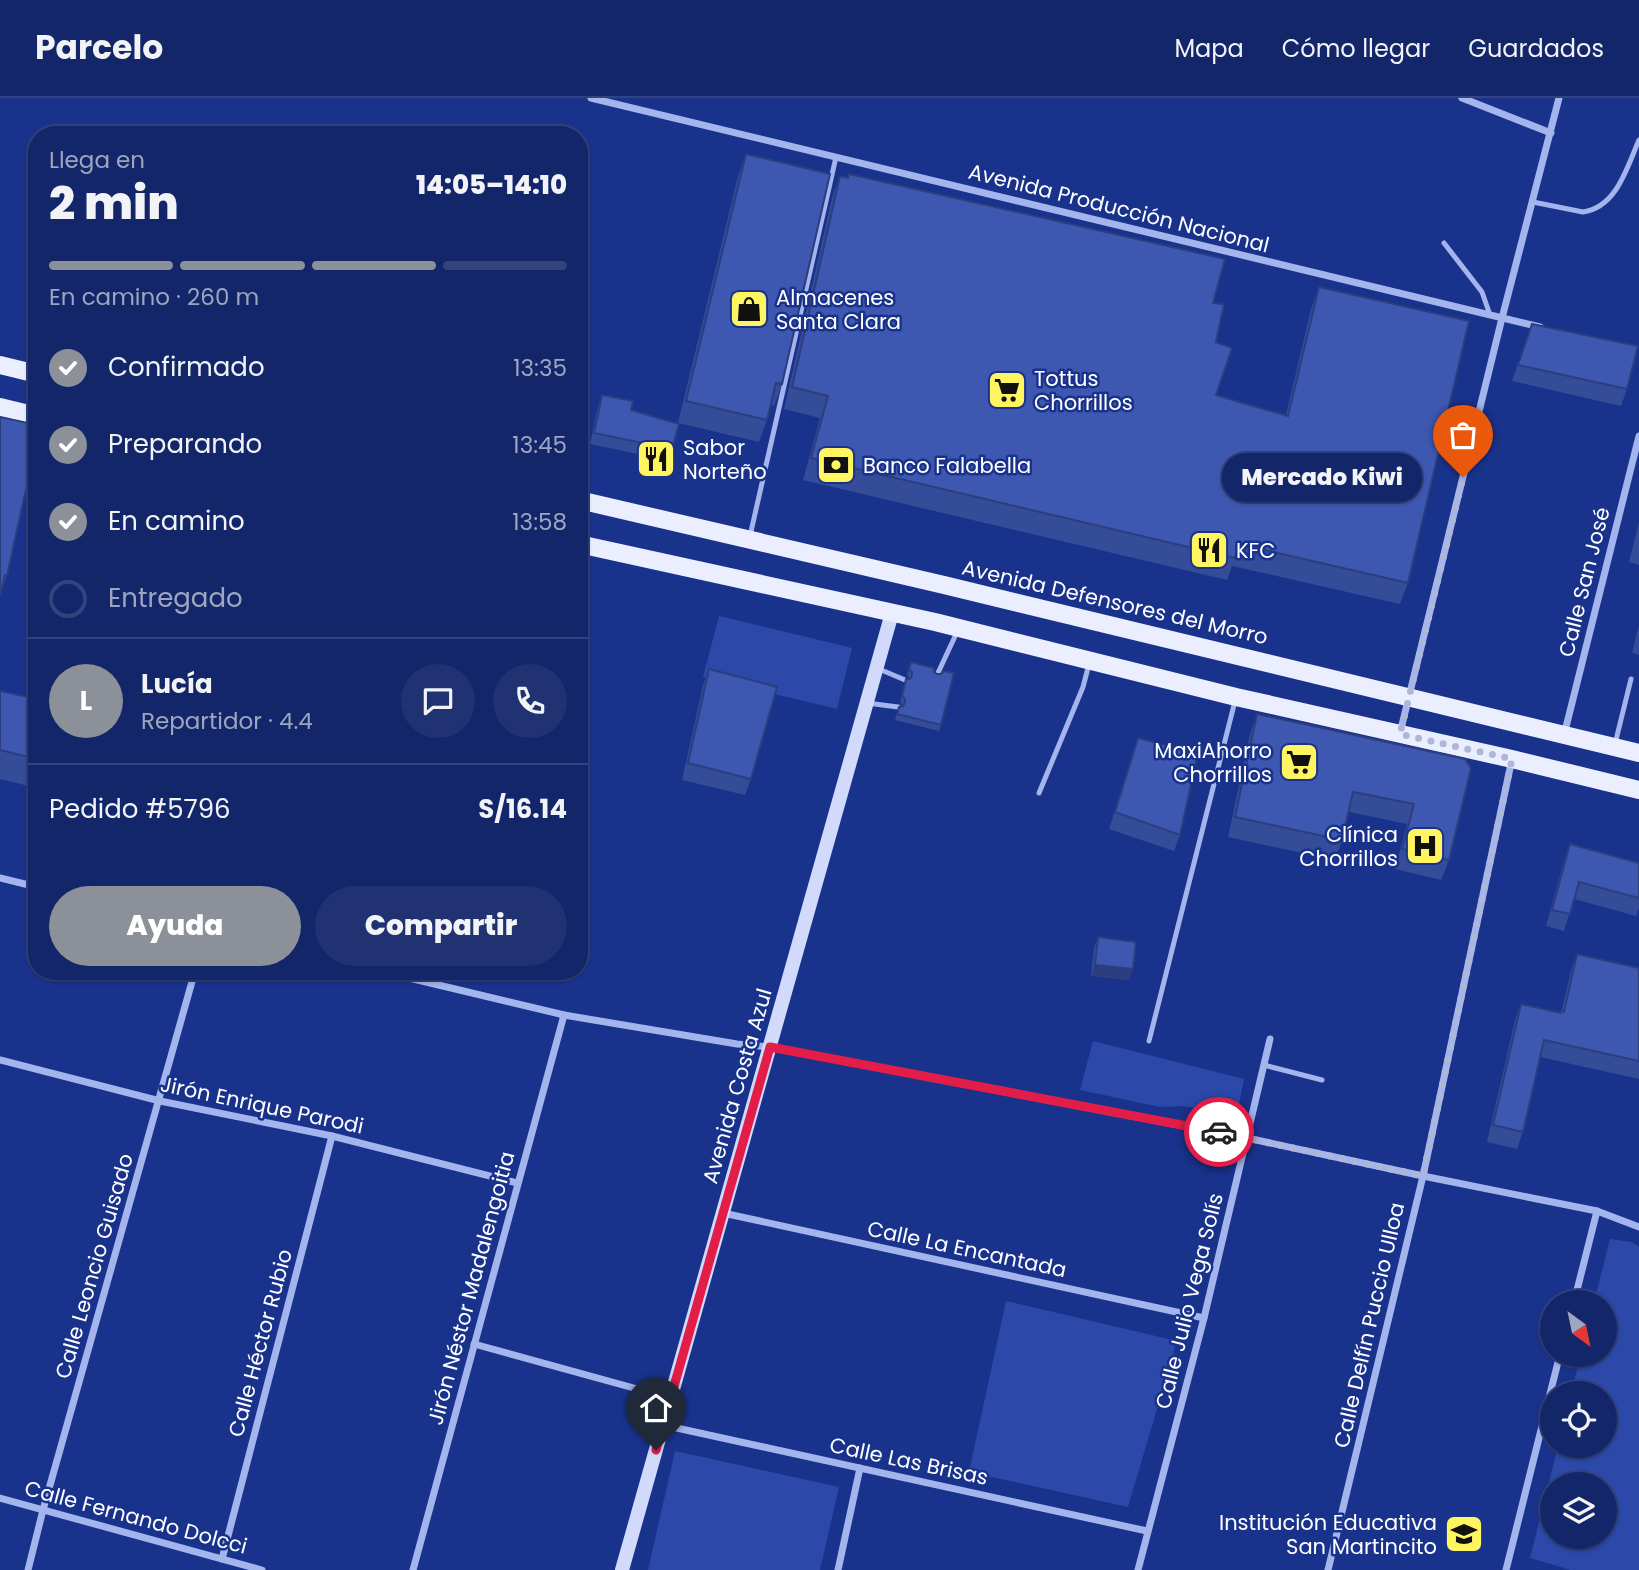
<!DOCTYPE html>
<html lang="es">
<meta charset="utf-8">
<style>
body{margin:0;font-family:Poppins,sans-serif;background:#203271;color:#f1f3f6;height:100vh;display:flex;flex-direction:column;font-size:26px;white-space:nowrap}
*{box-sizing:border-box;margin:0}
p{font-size:23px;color:#9da5c0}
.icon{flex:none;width:38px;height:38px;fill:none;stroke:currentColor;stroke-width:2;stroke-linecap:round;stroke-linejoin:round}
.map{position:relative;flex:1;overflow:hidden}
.panel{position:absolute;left:28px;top:28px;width:560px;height:854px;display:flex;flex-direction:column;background:#132669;border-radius:28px;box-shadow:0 2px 5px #0004,0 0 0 2px #32437d}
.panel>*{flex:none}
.needle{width:46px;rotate:147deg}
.buttons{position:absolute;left:1540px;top:1192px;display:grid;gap:14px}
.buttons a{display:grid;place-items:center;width:77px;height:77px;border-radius:50%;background:#132669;box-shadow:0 2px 5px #0004,0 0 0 2px #32437d;font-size:35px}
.pin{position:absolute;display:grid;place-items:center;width:60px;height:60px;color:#fff;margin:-72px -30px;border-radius:50% 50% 50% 0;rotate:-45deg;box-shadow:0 0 7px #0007}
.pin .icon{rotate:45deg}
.courier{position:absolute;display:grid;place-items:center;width:70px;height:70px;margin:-35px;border:5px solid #e11d48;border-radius:50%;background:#fff;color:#222;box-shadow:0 2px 9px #0007}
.bubble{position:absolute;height:49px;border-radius:24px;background:#132669;box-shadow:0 2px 5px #0004,0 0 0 2px #32437d;font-size:23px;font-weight:800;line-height:49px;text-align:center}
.summary em{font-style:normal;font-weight:800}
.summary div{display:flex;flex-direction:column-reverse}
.summary{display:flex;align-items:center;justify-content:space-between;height:119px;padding:0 21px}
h1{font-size:46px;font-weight:800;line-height:52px}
.bar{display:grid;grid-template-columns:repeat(4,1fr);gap:10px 7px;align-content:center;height:84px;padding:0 21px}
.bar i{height:9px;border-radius:5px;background:#32437d}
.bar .on{background:#8c9099}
.bar p{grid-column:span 4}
.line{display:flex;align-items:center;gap:18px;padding:0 21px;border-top:2px solid #32437d}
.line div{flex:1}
.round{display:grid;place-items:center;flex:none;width:74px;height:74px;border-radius:37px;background:#203271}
ol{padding:0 21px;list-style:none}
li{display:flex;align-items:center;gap:21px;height:77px}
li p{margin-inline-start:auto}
li .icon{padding:7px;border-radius:50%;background:#8c9099;color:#fff;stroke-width:4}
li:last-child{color:#9da5c0}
li i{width:38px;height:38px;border:4px solid #32437d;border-radius:50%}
.button{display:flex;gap:14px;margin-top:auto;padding:14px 21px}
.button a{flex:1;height:80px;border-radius:42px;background:#8c9099;color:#fff;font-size:28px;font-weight:800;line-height:80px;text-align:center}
.button a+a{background:#203271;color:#f1f3f6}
header{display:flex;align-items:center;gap:42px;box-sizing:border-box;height:98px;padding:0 35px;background:#132669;border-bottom:2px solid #32437d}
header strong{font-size:33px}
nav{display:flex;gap:38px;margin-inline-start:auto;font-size:24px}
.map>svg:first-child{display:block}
</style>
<header>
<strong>Parcelo</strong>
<nav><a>Mapa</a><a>Cómo llegar</a><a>Guardados</a></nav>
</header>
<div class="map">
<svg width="1639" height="1472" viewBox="0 0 1639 1472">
<rect width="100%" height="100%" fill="#19328c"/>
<!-- green -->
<g fill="#2c49aa" fill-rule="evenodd">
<polygon points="719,518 852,550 837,611 703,579"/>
<polygon points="1093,943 1244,981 1237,1016 1224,1018 1214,1016 1201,1011 1183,1008 1160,1009 1080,992"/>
<path d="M1610,1141L1632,1144L1639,1149V1472H1571L1530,1460L1558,1348H1605V1295H1571L1581,1257L1605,1256V1204H1594ZM1605,1386V1438H1552V1386Z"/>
<polygon points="1006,1203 1177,1243 1128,1409 969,1374"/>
<polygon points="675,1353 839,1389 820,1472 648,1472"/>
</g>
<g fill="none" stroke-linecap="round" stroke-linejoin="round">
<!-- lane -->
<g stroke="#a4b5ee" stroke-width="5">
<path d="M1533,104L1583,114C1617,109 1627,69 1639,42"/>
<polyline points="1444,145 1482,194 1490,217"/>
<polyline points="750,438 836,59"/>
<polyline points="879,571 905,582"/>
<polyline points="937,577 958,532"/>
<polyline points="28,604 37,567"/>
<polyline points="867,605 898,609"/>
<polyline points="1615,646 1631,581"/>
<polyline points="1039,695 1083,589 1089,566"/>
<polyline points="1149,943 1235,603"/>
<polyline points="1264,967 1322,982"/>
</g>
<!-- street -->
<g stroke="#a4b5ee" stroke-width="7">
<polyline points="591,0 1540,229"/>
<polyline points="1462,0 1551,35"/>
<polyline points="1400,635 1502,220 1559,0"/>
<polyline points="1564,637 1639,338"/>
<polyline points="0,780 37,789"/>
<polyline points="380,873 564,917 737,946 770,949 1247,1040 1423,1078 1597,1113 1639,1129"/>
<polyline points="0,962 160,1003 332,1038 517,1085"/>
<polyline points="723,1115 1204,1220"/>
<polyline points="1574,1204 1597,1113"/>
<polyline points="474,1246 670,1300"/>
<polyline points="663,1327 1147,1433"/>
<polyline points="0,1400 262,1472"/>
<polyline points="222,1461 332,1038"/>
<polyline points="28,1472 43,1412 195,873"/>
<polyline points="413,1472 564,917"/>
<polyline points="838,1472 860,1370"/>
<polyline points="1138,1472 1204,1220 1270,941"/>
<polyline points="1328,1472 1423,1078 1512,661"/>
<polyline points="1506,1472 1560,1256"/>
</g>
<!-- secondary -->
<polyline stroke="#d1dafa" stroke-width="14" points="622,1472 892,515"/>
<!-- primary -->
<g stroke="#ebeeff" stroke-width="18">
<polyline points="0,267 37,276"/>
<polyline points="0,309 37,318"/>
<polyline points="579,402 944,487 1639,655"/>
<polyline points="579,446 935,524 1236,599 1512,661 1639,692"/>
</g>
</g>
<!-- wall -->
<g fill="#354c99">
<polygon points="746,56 782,286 774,308 771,307 767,322 759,344 678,325 738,78"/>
<polygon points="840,78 1213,205 1216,244 1216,297 1286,317 1311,211 1319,189 1408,485 1400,506 1232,468 1227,482 803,382 820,320 784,311 832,100"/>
<polygon points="1532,226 1627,291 1621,308 1512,283"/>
<polygon points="602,297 631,312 669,362 665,373 640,367 643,357 590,346 598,308"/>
<polygon points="37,327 37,361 28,384 7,478 1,494"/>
<polygon points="1639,424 1639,467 1629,464"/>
<polygon points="1639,527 1639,557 1632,555"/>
<polygon points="911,564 941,627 939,633 895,622 899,609 903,608 900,604 906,581 910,581 907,577"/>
<polygon points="709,571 751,681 745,697 682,682 703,587"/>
<polygon points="0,593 37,601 37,690 0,681"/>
<polygon points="1257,616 1465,661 1449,762 1441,782 1395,771 1407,726 1349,714 1342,742 1335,762 1228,739 1250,636"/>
<polygon points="1138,640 1180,737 1174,753 1109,731"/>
<polygon points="1570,746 1639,765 1639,810 1636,818 1574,801 1564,833 1546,828 1564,763"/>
<polygon points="1098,839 1133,871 1129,882 1091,878 1094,850"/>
<polygon points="1577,856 1639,870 1639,981 1540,959 1523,1034 1517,1051 1487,1044 1515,922 1521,906 1561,915 1571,873"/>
</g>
<!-- shaded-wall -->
<polygon fill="#2b3e7d" points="1095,867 1133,871 1129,882 1091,878"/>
<!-- building -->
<g fill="#3e58b2" stroke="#2b3e7d" stroke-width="2">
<polygon points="746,56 830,76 782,286 776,285 767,322 686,303"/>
<polygon points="849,76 1225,161 1213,205 1224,206 1216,244 1232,250 1216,297 1288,318 1319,189 1469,223 1408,485 1238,446 1235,460 811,360 828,298 792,289 840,78 848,80"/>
<polygon points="579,104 587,106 579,135"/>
<polygon points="1532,226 1638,248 1627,291 1518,267"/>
<polygon points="602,297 633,303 631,312 679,326 669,362 644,355 647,346 594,335"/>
<polygon points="0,319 37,327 37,360 35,359 24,400 7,478 5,477 0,498"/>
<polygon points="911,564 934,570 934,574 937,576 941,576 944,573 954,575 941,627 897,616 899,609 903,608 905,605 905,601 902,598 906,581 910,581 912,578 912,574 909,571"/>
<polygon points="709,571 777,589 751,681 688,665"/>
<polygon points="0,593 37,601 37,661 0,652"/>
<polygon points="1257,616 1465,661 1471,670 1449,762 1402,751 1414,706 1353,694 1342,742 1235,719"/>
<polygon points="1138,640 1198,655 1180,737 1115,714"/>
<polygon points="1570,746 1639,765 1639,800 1579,784 1570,816 1552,812"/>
<polygon points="1098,839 1136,844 1133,871 1095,867"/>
<polygon points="1577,856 1639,870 1639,963 1544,942 1523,1034 1493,1027 1521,906 1561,915 1561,913 1564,914"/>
</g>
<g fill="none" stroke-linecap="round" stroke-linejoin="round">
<!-- done -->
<polyline stroke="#aeb7d7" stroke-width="7" stroke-dasharray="0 12.6" points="1219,1034 1423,1078 1512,661 1400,636 1463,379"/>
<!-- route -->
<polyline stroke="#e11d48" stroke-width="9" points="656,1352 770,949 1219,1034"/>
</g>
<!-- icons -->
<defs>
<g id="shop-square" transform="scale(2.0125)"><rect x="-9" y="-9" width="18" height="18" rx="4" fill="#fff561" stroke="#19328c"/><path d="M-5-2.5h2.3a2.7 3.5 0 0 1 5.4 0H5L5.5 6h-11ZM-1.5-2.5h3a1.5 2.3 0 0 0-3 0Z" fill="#111"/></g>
<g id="supermarket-square" transform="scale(2.0125)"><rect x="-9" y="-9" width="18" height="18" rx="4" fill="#fff561" stroke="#19328c"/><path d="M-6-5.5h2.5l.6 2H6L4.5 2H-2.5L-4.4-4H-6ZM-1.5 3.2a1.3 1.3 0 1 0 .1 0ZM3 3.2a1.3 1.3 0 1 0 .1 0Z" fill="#111"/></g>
<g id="restaurant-square" transform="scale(2.0125)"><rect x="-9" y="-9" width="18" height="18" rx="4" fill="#fff561" stroke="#19328c"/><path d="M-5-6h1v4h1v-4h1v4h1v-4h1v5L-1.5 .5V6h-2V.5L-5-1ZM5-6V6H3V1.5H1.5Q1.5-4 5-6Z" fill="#111"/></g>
<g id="bank-square" transform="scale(2.0125)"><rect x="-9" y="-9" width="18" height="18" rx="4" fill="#fff561" stroke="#19328c"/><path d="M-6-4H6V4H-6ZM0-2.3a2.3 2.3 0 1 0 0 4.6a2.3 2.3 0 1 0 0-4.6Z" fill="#111"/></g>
<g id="hospital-square" transform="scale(2.0125)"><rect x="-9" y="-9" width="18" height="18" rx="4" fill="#fff561" stroke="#19328c"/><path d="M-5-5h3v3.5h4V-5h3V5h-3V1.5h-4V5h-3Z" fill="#111"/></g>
<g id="school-square" transform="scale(2.0125)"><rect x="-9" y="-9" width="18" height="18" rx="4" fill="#fff561" stroke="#19328c"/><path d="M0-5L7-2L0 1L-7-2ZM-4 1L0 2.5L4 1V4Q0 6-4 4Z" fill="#111"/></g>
</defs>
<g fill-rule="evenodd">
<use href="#shop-square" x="749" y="211"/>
<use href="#supermarket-square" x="1007" y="292"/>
<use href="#restaurant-square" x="656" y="361"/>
<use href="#bank-square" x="836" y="367"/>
<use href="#restaurant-square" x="1209" y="452"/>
<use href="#supermarket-square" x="1299" y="664"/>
<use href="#hospital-square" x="1425" y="748"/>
<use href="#school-square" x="1464" y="1436"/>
</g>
<g text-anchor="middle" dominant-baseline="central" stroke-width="5" stroke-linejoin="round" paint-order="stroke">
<!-- street labels -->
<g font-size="21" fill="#fff" stroke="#19328c">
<text transform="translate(1119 110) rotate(14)">Avenida Producción Nacional</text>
<text transform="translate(1584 484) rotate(-76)">Calle San José</text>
<text transform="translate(1115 504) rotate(13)">Avenida Defensores del Morro</text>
<text transform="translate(737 988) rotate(-74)">Avenida Costa Azul</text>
<text transform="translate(262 1007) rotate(12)">Jirón Enrique Parodi</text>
<text transform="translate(967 1151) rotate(12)">Calle La Encantada</text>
<text transform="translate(94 1168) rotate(-74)">Calle Leoncio Guisado</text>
<text transform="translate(471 1190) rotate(-75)">Jirón Néstor Madalengoitia</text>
<text transform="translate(1189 1203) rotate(-76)">Calle Julio Vega Solís</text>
<text transform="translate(1369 1227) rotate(-77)">Calle Delfín Puccio Ulloa</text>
<text transform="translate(260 1245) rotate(-75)">Calle Héctor Rubio</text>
<text transform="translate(909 1363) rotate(12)">Calle Las Brisas</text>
<text transform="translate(136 1419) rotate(15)">Calle Fernando Dolcci</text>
</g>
<!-- poi labels -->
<g font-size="21" fill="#fff" stroke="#19328c" text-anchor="start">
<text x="776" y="199">Almacenes<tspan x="776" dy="24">Santa Clara</tspan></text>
<text x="1034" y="280">Tottus<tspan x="1034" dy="24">Chorrillos</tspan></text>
<text x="683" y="349">Sabor<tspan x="683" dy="24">Norteño</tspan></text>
<text x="863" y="367">Banco Falabella</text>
<text x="1236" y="452">KFC</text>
<text x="1272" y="652" text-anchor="end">MaxiAhorro<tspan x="1272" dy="24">Chorrillos</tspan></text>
<text x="1398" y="736" text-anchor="end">Clínica<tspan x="1398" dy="24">Chorrillos</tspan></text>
<text x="1437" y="1424" text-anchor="end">Institución Educativa<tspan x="1437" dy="24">San Martincito</tspan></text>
</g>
</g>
</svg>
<div class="buttons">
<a><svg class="needle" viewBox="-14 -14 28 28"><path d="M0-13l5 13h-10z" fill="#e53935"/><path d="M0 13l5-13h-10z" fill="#9da5c0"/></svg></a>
<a><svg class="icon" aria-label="locate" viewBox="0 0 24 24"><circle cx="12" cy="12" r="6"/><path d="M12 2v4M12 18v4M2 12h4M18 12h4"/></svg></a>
<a><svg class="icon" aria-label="layers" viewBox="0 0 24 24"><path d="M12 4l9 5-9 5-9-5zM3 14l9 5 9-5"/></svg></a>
</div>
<div class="pin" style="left:1463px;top:379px;background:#ea580c"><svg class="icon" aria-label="bag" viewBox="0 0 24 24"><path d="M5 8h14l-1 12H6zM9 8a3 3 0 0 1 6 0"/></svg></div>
<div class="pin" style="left:656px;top:1352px;background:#1f2937"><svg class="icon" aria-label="home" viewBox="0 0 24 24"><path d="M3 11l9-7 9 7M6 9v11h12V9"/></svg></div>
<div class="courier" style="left:1219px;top:1034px"><svg class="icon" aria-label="car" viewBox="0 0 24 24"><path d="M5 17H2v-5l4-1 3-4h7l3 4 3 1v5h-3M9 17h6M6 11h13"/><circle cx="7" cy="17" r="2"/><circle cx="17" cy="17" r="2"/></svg></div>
<div class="bubble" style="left:1222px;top:355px;width:200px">Mercado Kiwi</div>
<section class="panel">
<div class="summary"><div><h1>2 min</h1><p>Llega en</p></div><em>14:05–14:10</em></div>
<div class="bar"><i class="on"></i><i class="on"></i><i class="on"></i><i></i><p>En camino · 260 m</p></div>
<ol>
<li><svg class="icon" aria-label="check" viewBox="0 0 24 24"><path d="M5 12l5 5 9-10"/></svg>Confirmado<p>13:35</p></li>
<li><svg class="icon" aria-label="check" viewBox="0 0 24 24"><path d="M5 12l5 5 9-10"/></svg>Preparando<p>13:45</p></li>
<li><svg class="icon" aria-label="check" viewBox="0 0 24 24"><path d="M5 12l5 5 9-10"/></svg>En camino<p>13:58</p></li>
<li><i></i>Entregado</li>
</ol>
<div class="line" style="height:126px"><b class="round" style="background:#8c9099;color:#fff">L</b><div><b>Lucía</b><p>Repartidor · 4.4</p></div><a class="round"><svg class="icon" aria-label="chat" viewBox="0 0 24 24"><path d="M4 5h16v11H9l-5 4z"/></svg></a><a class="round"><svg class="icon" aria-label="phone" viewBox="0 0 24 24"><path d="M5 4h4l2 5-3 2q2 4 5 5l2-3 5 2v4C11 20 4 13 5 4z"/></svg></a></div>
<div class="line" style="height:91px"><div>Pedido #5796</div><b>S/16.14</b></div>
<div class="button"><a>Ayuda</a><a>Compartir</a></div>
</section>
</div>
